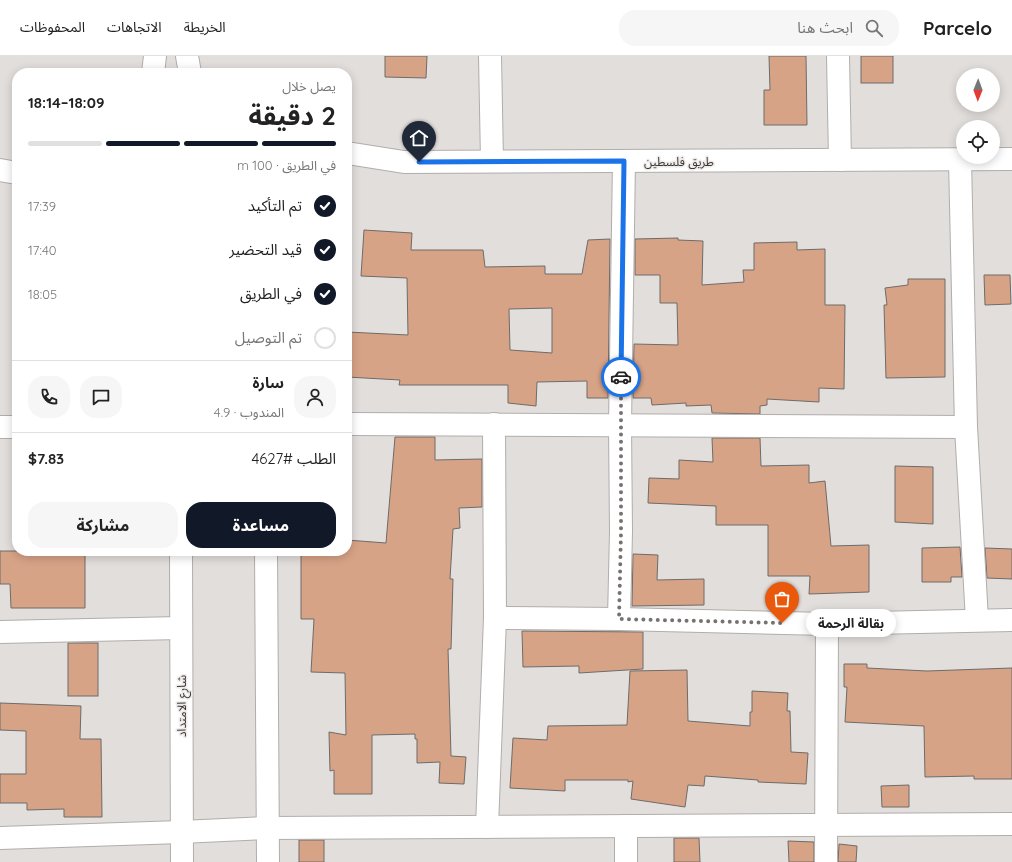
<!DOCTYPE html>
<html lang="ar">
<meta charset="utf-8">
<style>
body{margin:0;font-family:Quicksand,"Noto Sans Arabic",sans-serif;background:#f6f6f6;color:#222;direction:rtl;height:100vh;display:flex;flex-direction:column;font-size:15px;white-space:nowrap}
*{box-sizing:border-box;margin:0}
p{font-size:13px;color:#767676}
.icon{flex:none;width:22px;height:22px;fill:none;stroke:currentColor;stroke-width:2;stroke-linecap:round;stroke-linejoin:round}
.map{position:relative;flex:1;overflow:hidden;direction:ltr}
.drawer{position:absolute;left:12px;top:12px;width:340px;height:488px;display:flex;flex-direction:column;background:#fff;border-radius:16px;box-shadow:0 2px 10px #0003;direction:rtl}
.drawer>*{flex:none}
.needle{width:26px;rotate:181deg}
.tools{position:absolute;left:956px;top:12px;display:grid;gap:8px}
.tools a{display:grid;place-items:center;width:44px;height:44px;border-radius:50%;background:#fff;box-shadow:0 2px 10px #0003;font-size:20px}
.pin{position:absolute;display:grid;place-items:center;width:34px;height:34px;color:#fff;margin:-41px -17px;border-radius:50% 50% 50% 0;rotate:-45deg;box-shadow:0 0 4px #0007}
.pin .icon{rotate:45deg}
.courier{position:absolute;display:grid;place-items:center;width:40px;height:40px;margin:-20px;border:3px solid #1a73e8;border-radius:50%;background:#fff;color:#222;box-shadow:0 1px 5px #0007}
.bubble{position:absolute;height:28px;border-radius:14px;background:#fff;box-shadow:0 2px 10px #0003;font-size:13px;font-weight:700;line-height:28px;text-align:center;direction:rtl}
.overview em{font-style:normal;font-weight:700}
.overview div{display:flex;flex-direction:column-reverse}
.overview{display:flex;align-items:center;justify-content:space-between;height:68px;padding:0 16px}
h1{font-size:26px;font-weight:700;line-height:30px}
.bar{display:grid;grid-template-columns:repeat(4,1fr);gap:6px 4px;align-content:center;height:48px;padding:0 16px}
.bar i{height:5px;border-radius:3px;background:#e0e0e0}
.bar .selected{background:#111827}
.bar p{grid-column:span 4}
.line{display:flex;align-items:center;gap:10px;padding:0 16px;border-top:1px solid #e0e0e0}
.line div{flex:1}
.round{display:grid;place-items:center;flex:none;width:42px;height:42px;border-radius:16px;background:#f6f6f6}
ol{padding:0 16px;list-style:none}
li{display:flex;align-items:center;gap:12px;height:44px}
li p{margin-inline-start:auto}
li .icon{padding:4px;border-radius:50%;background:#111827;color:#fff;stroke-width:4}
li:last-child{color:#767676}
li i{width:22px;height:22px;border:2px solid #e0e0e0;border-radius:50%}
.primary-button{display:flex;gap:8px;margin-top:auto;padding:8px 16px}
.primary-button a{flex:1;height:46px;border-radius:16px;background:#111827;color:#fff;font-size:16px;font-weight:700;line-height:46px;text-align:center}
.primary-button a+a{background:#f6f6f6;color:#222}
header{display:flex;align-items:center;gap:24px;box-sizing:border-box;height:56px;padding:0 20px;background:#fff;border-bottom:1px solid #e0e0e0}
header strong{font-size:19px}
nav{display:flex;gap:22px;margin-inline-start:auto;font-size:14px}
.search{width:280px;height:36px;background:#f6f6f6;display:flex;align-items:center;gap:10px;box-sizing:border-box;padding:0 14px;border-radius:16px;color:#767676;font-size:15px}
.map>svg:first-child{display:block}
</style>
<header>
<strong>Parcelo</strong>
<div class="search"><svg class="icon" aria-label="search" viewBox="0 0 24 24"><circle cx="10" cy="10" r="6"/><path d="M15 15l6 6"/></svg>ابحث هنا</div>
<nav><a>الخريطة</a><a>الاتجاهات</a><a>المحفوظات</a></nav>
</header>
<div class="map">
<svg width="1012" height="806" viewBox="0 0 1012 806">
<rect width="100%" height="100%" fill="#e2dedc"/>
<!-- building -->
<g fill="#d7a387" stroke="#6e6b69" fill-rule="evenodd">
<polygon points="385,0 427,0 426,22 385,21"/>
<polygon points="769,0 806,0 807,69 764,69 764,34 770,34"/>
<rect x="861" y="0" width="32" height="27"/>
<path d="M364,174L412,177L411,194H483L485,211L545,210V218H582L588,184L610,183L608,342H587V325L537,326L536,350L508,347V329H399L400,324L347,321V276L408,279L407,222L361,220ZM552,252V297L510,294L509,253Z"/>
<polygon points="678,182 678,184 703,185 702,229 744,226 743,214 754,214 754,187 797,186 797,194 825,193 825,249 845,249 844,333 819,332 819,346 767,343 767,349 760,350 760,358 712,357 711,349 686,350 686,347 652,349 651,342 633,342 634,288 678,289 677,247 660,247 660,219 635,219 635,183"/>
<polygon points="984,219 1010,219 1011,248 985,249"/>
<polygon points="908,223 945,223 945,321 886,322 884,249 887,249 885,232 908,229"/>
<polygon points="395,381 435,381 435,404 482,403 482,451 459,452 460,472 453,473 450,523 453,523 451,593 448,593 451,700 466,701 464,728 439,727 440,706 417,707 417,683 415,683 415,678 372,679 372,738 334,738 334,714 330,715 329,676 346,679 345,617 311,616 314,563 301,563 301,495 347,495 347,484 386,487"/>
<polygon points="712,382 760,382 761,410 809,409 809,427 825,425 831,490 869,489 869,536 809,538 810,520 768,520 768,469 716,469 716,450 648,447 649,422 679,423 679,404 713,406"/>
<polygon points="895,410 933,411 933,468 895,466"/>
<polygon points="960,491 962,521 951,521 951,526 922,526 922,492"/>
<polygon points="985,492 1012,493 1012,523 987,522"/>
<polygon points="0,495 85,495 85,552 11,552 10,528 0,528"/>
<polygon points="633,498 658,499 657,524 704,523 704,549 632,550"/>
<polygon points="522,575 643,576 643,613 579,617 579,610 523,611"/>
<rect x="68" y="587" width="30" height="53"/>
<polygon points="844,608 867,608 867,612 927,615 1012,612 1012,723 974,723 974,720 925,721 924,670 845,666 847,631 844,631"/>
<polygon points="687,614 688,665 750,670 750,656 752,656 752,635 788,637 787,655 790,655 791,696 808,697 806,728 758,726 758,724 705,720 704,730 688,729 685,751 631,743 633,725 628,726 628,724 565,724 565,735 510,732 513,682 547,684 548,670 627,669 630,615"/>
<polygon points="0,647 81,650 80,683 101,683 102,761 64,761 64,753 27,754 27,747 0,747 0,718 26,718 26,675 0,674"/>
<polygon points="909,729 909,751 882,751 881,730"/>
<polygon points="674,782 699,782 700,806 674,806"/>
<rect x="299" y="784" width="25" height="22"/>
<polygon points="788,785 814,786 814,806 789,806"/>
<polygon points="839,788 857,790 856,806 838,806"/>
</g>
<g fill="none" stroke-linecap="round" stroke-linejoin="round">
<!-- minor casing -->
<g stroke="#b1adab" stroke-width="24">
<g id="minor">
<polyline points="187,0 190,17"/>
<polyline points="490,0 492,105"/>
<polyline points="838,0 840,104"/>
<polyline points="153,17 155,0"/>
<polyline points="347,97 404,106 1012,103"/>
<polyline points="960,104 966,371 977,564"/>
<polyline points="0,114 17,117"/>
<polyline points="347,368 966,371"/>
<polyline points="0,371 17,371"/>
<polyline points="181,495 182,806"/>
<polyline points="266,495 268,806"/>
<polyline points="495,562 619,563 827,568 1012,564"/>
<polyline points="619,563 621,475 620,370 624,105"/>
<polyline points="0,576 180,572"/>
<polyline points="487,771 495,562 494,368"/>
<polyline points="0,782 181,776 267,772 1012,768"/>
<polyline points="626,806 626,770"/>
<polyline points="826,806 827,568"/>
</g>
</g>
<!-- minor -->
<use href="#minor" stroke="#fff" stroke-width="22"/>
</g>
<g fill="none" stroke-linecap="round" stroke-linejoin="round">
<!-- done -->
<polyline stroke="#757271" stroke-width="4" stroke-dasharray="0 7.2" points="621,321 621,476 619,563 782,567"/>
<!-- route -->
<polyline stroke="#1a73e8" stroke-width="5" points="419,106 624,105 621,321"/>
</g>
<g text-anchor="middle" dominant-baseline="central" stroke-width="3" stroke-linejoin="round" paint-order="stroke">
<!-- street labels -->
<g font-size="12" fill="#3a3837" stroke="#efebe9">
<text x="679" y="105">طريق فلسطين</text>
<text transform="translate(181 650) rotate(-90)">شارع الامتداد</text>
</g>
</g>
</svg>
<div class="tools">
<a><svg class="needle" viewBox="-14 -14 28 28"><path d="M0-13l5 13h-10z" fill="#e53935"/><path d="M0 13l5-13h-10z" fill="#767676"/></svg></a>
<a><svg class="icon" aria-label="locate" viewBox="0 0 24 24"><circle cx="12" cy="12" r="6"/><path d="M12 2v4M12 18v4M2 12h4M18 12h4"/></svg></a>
</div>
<div class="pin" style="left:782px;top:567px;background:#ea580c"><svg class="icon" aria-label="bag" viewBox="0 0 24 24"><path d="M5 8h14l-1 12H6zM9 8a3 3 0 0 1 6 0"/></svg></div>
<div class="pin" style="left:419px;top:106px;background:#1f2937"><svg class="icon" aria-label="home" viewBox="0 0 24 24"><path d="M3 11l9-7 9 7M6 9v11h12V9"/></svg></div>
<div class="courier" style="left:621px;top:321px"><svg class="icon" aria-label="car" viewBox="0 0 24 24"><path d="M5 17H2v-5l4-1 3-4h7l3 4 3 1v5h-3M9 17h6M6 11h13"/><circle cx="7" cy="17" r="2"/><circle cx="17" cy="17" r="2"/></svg></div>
<div class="bubble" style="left:806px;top:553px;width:90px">بقالة الرحمة</div>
<section class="drawer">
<div class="overview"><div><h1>2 دقيقة</h1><p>يصل خلال</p></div><em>18:09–18:14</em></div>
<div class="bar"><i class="selected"></i><i class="selected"></i><i class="selected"></i><i></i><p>في الطريق · 100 m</p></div>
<ol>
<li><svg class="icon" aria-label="check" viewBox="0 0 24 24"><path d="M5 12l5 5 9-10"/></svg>تم التأكيد<p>17:39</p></li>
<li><svg class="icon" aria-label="check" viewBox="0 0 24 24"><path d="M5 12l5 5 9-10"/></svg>قيد التحضير<p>17:40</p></li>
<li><svg class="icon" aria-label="check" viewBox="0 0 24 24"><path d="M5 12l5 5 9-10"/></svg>في الطريق<p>18:05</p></li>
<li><i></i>تم التوصيل</li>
</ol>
<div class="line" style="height:72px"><a class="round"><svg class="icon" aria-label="person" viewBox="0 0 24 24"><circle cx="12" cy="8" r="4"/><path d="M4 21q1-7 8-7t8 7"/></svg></a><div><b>سارة</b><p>المندوب · 4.9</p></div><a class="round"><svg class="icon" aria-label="chat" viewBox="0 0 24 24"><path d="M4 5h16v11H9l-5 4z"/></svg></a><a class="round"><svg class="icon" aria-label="phone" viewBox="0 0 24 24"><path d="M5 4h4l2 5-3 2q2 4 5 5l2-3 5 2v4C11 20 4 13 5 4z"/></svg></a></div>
<div class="line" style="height:52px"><div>الطلب #4627</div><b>$7.83</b></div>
<div class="primary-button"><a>مساعدة</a><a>مشاركة</a></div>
</section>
</div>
